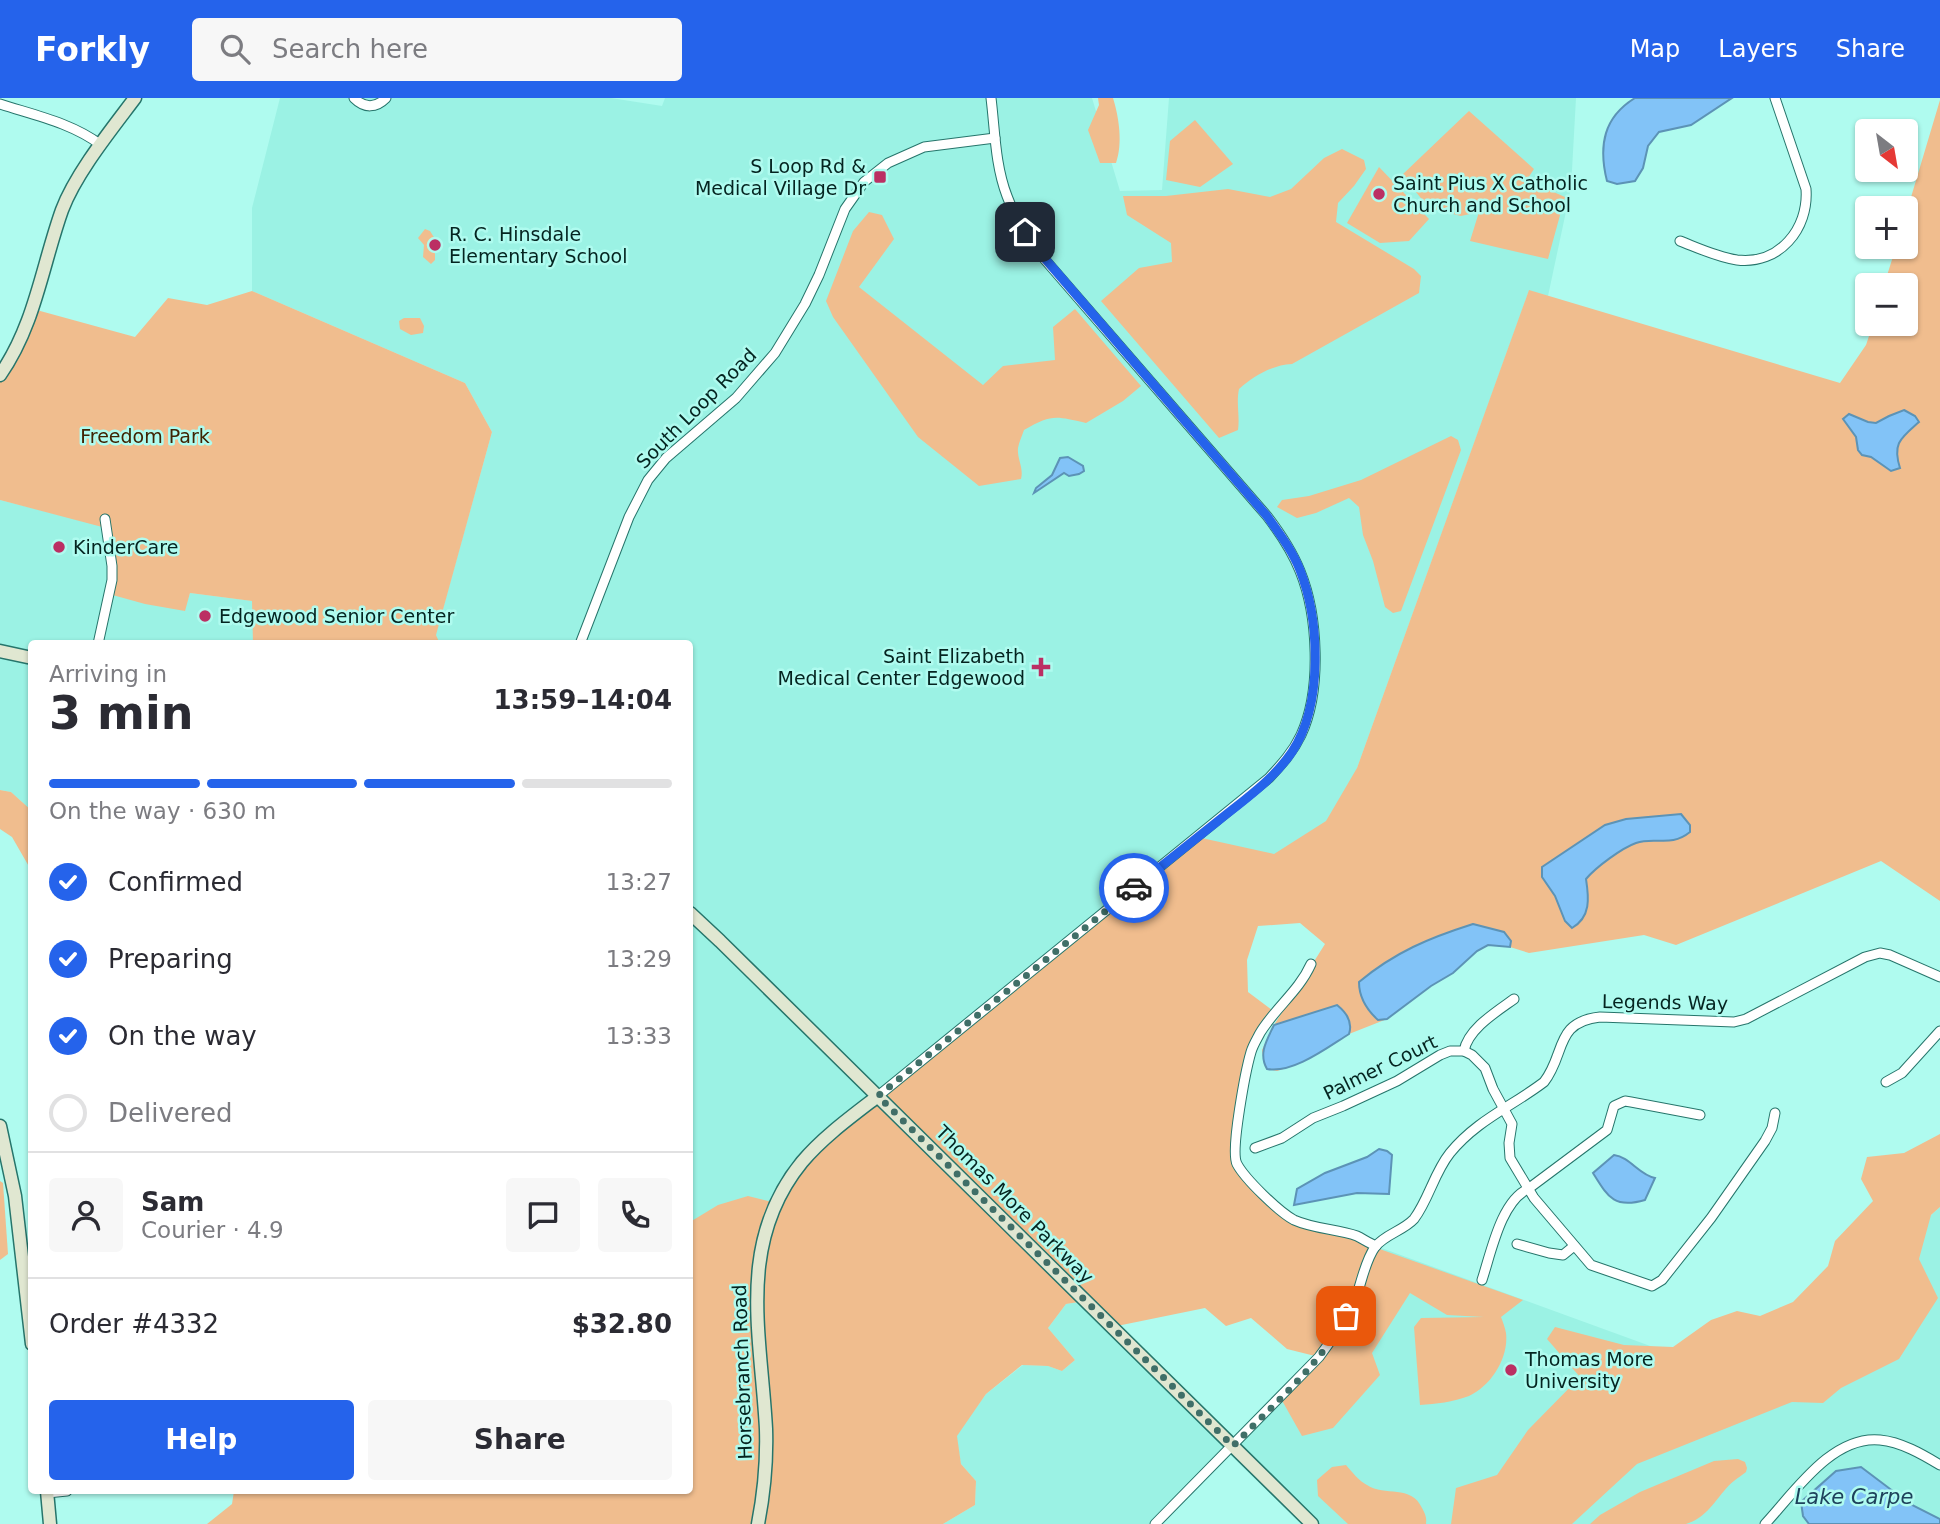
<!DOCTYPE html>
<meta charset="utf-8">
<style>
body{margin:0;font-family:"DejaVu Sans",sans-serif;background:#f7f7f7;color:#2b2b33;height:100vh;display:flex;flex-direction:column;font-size:26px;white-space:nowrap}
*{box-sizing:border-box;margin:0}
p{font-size:23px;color:#7c7c81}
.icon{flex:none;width:38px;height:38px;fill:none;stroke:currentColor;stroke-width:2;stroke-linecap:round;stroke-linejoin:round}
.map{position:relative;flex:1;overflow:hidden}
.side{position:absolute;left:28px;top:542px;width:665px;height:854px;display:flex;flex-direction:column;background:#fff;border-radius:7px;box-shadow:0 2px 5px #0004}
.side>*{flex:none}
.needle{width:46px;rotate:149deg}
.controls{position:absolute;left:1855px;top:21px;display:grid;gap:14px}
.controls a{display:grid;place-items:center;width:63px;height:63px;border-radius:7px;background:#fff;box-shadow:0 2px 5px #0004;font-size:35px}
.pin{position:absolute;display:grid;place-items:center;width:60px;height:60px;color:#fff;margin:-30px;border-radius:14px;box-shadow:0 4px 10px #0006}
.courier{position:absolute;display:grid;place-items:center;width:70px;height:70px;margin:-35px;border:5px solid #2563eb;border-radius:50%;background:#fff;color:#222;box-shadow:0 2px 9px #0007}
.head em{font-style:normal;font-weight:700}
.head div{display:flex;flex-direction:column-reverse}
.head{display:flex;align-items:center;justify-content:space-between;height:119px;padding:0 21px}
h1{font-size:46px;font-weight:700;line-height:52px}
.bar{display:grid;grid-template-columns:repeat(4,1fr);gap:10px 7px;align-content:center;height:84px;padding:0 21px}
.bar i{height:9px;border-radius:5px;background:#e1e1e2}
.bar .on{background:#2563eb}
.bar p{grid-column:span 4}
.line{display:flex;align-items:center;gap:18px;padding:0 21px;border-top:2px solid #e1e1e2}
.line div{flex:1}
.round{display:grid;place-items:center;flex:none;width:74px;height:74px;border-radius:7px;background:#f7f7f7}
ol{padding:0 21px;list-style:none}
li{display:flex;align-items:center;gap:21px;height:77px}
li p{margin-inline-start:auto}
li .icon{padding:7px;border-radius:50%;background:#2563eb;color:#fff;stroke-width:4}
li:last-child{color:#7c7c81}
li i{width:38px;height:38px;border:4px solid #e1e1e2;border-radius:50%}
.button{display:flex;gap:14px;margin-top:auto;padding:14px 21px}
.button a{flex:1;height:80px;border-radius:7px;background:#2563eb;color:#fff;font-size:28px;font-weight:700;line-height:80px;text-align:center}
.button a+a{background:#f7f7f7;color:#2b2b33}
header{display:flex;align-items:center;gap:42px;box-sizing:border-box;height:98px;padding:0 35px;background:#2563eb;color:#fff}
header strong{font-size:33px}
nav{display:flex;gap:38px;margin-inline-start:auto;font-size:24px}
.search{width:490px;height:63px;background:#f7f7f7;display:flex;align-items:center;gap:18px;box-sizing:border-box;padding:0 24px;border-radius:7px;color:#7c7c81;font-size:26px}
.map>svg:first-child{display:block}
</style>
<header>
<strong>Forkly</strong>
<div class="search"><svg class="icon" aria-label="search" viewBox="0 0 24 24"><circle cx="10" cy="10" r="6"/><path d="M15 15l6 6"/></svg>Search here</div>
<nav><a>Map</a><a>Layers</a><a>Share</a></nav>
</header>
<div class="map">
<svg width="1940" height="1426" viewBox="0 0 1940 1426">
<rect width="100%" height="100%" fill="#affbef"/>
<!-- built -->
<g fill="#9bf2e4">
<polygon points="280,0 611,0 662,8 665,0 1092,0 1120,93 1162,92 1169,0 1576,0 1571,90 1548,198 1529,193 1334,734 776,1105 690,1126 690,546 433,546 492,334 465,285 252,193 252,110"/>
<polygon points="0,402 107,429 184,513 190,495 253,503 253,546 32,546 31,712 11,694 0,692"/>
<polygon points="1940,1109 1940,1426 1312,1426 1233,1348 1159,1426 943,1426 975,1407 976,1383 961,1366 956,1338 986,1296 1023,1267 1048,1268 1062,1273 1075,1262 1048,1230 1066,1206 1085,1203 1233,1347 1319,1259 1376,1148 1749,1284"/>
</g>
<!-- green -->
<g fill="#f0bd8e">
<path d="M1098,0H1113C1119,19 1123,46 1116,65H1100L1088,32L1099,7Z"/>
<path d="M1940,2V803L1881,763L1676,847L1644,837L1529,855L1510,849L1488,847L1477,853L1453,875L1431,888L1387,921L1349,936L1293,968L1277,973L1267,971L1264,965L1262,952L1274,927L1325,846L1300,825L1258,828L1247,862L1248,894L1276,915L1251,954L1237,1066L1287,1118L1523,1202L1501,1219C1503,1224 1505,1230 1506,1235C1509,1260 1491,1288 1469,1298C1453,1304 1436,1306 1420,1307L1414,1229L1421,1220L1484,1219L1447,1217L1410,1195L1372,1255L1380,1277L1333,1330L1302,1338L1280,1299L1319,1259L1287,1251L1251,1220L1226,1228L1205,1210L1112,1229L1085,1203L1066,1206L1048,1230L1075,1262L1062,1273L1048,1268L1022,1267L986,1296L957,1338L961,1366L976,1383L975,1407L943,1426H207L232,1406L234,1393H690V1124L718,1107L748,1098L776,1105L802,1065L1197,739L1274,756L1326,723L1357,670L1529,192L1840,285L1866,247L1873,226H1906V187H1884L1896,149H1906V116Z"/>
<polygon points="1469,13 1534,71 1524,86 1542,89 1565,99 1548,161 1470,143 1479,114 1461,118 1429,110 1402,77"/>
<polygon points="1195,22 1233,66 1200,89 1166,82 1170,43"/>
<path d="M1342,51L1364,62L1366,71L1354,88L1338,105L1336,124L1414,171L1421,178L1419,195L1292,266C1272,267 1254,278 1239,291C1236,305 1240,318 1238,332L1219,340L1101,203L1139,170L1172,164L1171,145L1127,117L1123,98H1166L1228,91L1270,99L1291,91L1324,60Z"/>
<polygon points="1379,69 1429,121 1409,143 1380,145 1347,125"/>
<path d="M869,114L882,117L894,141L859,189L983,287L1003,268L1055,262L1053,229L1075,211L1141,288L1123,303L1086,325C1055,318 1052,316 1024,332C1022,338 1019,344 1018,350C1017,361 1024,370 1021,381L979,388L918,339L833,219L826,203L853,133Z"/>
<polygon points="425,131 430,133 435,141 435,162 431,166 423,159 424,147 418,140"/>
<polygon points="252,193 465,285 492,334 436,537 440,546 253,546 252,503 190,495 185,513 145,506 109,496 106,430 0,402 0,277 33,211 135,239 168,200 207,207"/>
<polygon points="404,220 420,220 424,228 423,235 411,237 400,231 399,223"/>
<polygon points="1451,338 1458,342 1461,352 1401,513 1393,515 1385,509 1373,463 1363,437 1359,409 1349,400 1316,415 1297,420 1277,409 1282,402 1309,398 1361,382"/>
<polygon points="0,692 11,694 31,712 31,772 12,739 0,731"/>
<polygon points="1940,1036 1940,1109 1931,1117 1919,1161 1938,1200 1899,1261 1841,1290 1823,1305 1792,1304 1637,1366 1572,1426 1451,1426 1456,1390 1497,1377 1528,1332 1580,1279 1547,1241 1555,1229 1624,1247 1673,1249 1711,1222 1737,1213 1760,1218 1793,1204 1828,1168 1835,1143 1873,1103 1861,1081 1867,1059 1904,1055"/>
<polygon points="0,1083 3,1085 8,1156 0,1162"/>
<path d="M1738,1361L1745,1364L1747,1370L1746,1374C1738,1380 1730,1385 1724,1393C1712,1407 1705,1420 1686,1426H1590L1600,1417L1640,1394L1714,1363Z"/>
<path d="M1346,1367C1352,1374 1359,1383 1367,1387C1385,1399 1411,1386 1422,1410C1425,1416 1427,1419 1426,1426H1348L1318,1398L1317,1382L1332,1369Z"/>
</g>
<!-- water -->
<g fill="#82c3f7" stroke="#5c93b6" stroke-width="2">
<path d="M1635,0H1732L1691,27L1659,34L1648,48L1643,70L1635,83L1617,86L1607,83C1598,47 1604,19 1635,0Z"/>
<path d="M1904,312L1915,318L1919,324C1901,340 1892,345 1900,370L1891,373L1871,359L1862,357L1858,352L1856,339L1843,321L1849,316L1868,324L1876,325L1889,318Z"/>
<polygon points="1068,359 1083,368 1084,373 1079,376 1069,378 1064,375 1034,395 1036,390 1052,377 1060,360"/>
<path d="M1681,716L1690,727V734C1670,750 1656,738 1636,745C1622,750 1596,769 1586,781C1589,800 1591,819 1572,830L1565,823L1555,798L1542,779V769L1605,727L1626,721Z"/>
<path d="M1473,826L1504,834L1511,843L1510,849L1488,847L1477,853L1453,875L1431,888L1387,921L1378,922C1367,912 1359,899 1359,884C1395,854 1429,840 1473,826Z"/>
<path d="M1337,907C1347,915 1353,924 1349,936C1328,949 1293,976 1267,971C1258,955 1267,942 1274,927Z"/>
<polygon points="1379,1051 1387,1053 1392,1057 1389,1096 1357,1095 1294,1107 1297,1091 1325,1075 1367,1059"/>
<path d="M1614,1057C1630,1059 1639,1077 1655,1080L1645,1102C1614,1111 1608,1099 1593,1075Z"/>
<polygon points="1861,1369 1910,1406 1940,1421 1940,1426 1809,1426 1803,1418 1801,1404 1836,1373"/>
</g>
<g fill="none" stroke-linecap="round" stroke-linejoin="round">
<!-- street casing -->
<g stroke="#26756b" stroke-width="11">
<g id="street">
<path d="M354,0C365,11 376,10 386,0"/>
<path d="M0,6C34,17 72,25 101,47"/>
<path d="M1680,143C1698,150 1717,159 1737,162C1779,167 1809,131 1806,91L1775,0"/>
<polyline points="98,546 112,482 112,468 105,421"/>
<polyline points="580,546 629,419 648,382 666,360 736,300 775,255 805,206 819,177 845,111 864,84 888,65 924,49 995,40"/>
<path d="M1311,866C1299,893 1275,910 1260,935C1257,941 1253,947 1251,954C1246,971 1230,1053 1237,1066C1245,1081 1279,1114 1294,1122C1314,1131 1337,1131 1357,1138C1363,1141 1369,1145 1376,1148"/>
<path d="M1464,953C1468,931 1496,914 1514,901"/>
<polyline points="1886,984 1902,975 1940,933"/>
<path d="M878,998L1269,680C1282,666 1293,654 1301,637C1322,592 1318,517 1300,473C1292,453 1280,435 1267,418L1040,156C1027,138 1015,120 1007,98C995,67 995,32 991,0"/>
<polyline points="1255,1050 1282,1040 1313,1020 1343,1008 1397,983 1440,957 1450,953 1464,953 1472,957 1485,970 1493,991 1512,1026 1509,1045 1510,1060 1534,1100 1591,1167 1652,1188 1662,1182 1711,1120 1765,1043 1772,1030 1775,1015"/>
<polyline points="1517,1146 1549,1155 1563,1157 1574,1148"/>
<path d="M1482,1182C1491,1155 1501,1103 1528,1091L1607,1032L1614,1008L1625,1003L1631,1004L1700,1017"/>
<polyline points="47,1395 67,1393"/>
<path d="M1155,1426L1319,1259C1333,1240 1347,1221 1356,1199C1362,1183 1365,1163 1375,1149C1385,1136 1403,1133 1414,1121C1429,1101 1434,1075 1450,1055C1477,1022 1511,1009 1544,984C1566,956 1554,924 1600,919L1734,924L1746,921L1865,859L1880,855L1890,857L1940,879"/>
<path d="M1765,1426C1794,1395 1832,1337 1880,1342C1901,1344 1922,1356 1940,1367"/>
</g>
</g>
<!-- secondary casing -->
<g stroke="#26756b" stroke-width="15">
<g id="secondary">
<path d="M0,277C35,227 42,168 62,112C76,75 111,32 135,0"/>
<polyline points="0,553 32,560"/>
<polyline points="690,815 720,843 1312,1426"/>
<polyline points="0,1028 15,1098 32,1246"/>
<polyline points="47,1393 50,1426"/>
<path d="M758,1426C764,1395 767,1362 766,1331C761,1236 736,1145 802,1064C823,1039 852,1018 878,998"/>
</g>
</g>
<!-- street -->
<use href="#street" stroke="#fff" stroke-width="9"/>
<!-- secondary -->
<use href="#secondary" stroke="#e0e7d1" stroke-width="12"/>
</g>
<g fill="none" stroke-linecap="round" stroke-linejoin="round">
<!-- done -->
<path stroke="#406f68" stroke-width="7" stroke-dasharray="0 12.6" d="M1134,790L878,998L1233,1348C1272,1308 1320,1267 1346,1218"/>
<!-- route -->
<path stroke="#2563eb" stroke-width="9" d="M1025,134L1041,156L1267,418C1279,435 1292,452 1300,472C1320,523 1323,607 1292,654C1273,682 1244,702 1218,723C1190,745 1162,768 1134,790"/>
</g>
<!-- markers -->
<g fill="#bb2f63" stroke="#affbef" stroke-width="2.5">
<rect x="873" y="72" width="14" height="14" rx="3.5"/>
<circle cx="1379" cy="96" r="7"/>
<circle cx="435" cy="147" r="7"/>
<circle cx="59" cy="449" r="7"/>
<circle cx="205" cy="518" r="7"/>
<path d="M1037.5 558.5h7v7h7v7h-7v7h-7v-7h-7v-7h7z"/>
<circle cx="1511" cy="1272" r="7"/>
</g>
<g text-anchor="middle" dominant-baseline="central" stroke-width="5" stroke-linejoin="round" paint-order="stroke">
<!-- poi labels -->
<g font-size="19" fill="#042420" stroke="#affbef" text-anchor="start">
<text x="866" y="68" text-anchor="end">S Loop Rd &amp;<tspan x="866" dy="22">Medical Village Dr</tspan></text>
<text x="1393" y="85">Saint Pius X Catholic<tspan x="1393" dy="22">Church and School</tspan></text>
<text x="449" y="136">R. C. Hinsdale<tspan x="449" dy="22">Elementary School</tspan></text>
<text x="73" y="449">KinderCare</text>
<text x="219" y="518">Edgewood Senior Center</text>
<text x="1025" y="558" text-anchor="end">Saint Elizabeth<tspan x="1025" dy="22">Medical Center Edgewood</tspan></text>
<text x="1525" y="1261">Thomas More<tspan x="1525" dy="22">University</tspan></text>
</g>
<!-- street labels -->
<g font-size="19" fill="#042420" stroke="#affbef">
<text transform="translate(696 310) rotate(-45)">South Loop Road</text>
<text transform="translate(1665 904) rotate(1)">Legends Way</text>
<text transform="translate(1380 969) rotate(-26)">Palmer Court</text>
<text transform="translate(1015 1106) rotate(45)">Thomas More Parkway</text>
<text transform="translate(742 1274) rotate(-92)">Horsebranch Road</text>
</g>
<!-- park labels -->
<g font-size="19" fill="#402303" stroke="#affbef">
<text x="145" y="338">Freedom Park</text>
</g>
<!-- water labels -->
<g font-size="21" font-style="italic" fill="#1e425c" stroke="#affbef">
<text x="1854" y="1399">Lake Carpe</text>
</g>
</g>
</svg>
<div class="controls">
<a><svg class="needle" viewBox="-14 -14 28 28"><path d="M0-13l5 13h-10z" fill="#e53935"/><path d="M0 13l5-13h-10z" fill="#7c7c81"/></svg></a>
<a>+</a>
<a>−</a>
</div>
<div class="pin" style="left:1346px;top:1218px;background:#ea580c"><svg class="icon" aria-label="bag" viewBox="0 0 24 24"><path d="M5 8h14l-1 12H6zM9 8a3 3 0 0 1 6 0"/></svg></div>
<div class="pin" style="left:1025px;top:134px;background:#1f2937"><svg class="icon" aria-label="home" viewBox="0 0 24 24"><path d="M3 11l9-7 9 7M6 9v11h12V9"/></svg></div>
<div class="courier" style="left:1134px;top:790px"><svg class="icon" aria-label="car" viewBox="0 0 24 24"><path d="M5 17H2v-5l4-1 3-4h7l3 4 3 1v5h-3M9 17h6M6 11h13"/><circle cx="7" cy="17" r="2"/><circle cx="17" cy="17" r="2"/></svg></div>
<section class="side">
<div class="head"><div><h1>3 min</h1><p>Arriving in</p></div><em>13:59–14:04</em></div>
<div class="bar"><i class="on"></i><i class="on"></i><i class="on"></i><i></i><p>On the way · 630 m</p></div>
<ol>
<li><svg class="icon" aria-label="check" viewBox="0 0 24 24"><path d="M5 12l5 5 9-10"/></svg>Confirmed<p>13:27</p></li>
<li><svg class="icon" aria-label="check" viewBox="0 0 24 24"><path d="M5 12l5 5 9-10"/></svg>Preparing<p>13:29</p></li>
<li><svg class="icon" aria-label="check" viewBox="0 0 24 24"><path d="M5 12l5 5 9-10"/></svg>On the way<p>13:33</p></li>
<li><i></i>Delivered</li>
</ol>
<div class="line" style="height:126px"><a class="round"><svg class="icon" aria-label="person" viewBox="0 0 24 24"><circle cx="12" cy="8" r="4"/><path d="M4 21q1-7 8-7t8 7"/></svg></a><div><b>Sam</b><p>Courier · 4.9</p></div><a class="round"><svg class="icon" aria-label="chat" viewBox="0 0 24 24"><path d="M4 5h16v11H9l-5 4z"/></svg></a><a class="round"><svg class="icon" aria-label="phone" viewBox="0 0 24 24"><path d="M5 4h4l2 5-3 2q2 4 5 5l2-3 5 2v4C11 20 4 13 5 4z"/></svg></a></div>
<div class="line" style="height:91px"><div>Order #4332</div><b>$32.80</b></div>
<div class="button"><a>Help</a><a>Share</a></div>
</section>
</div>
